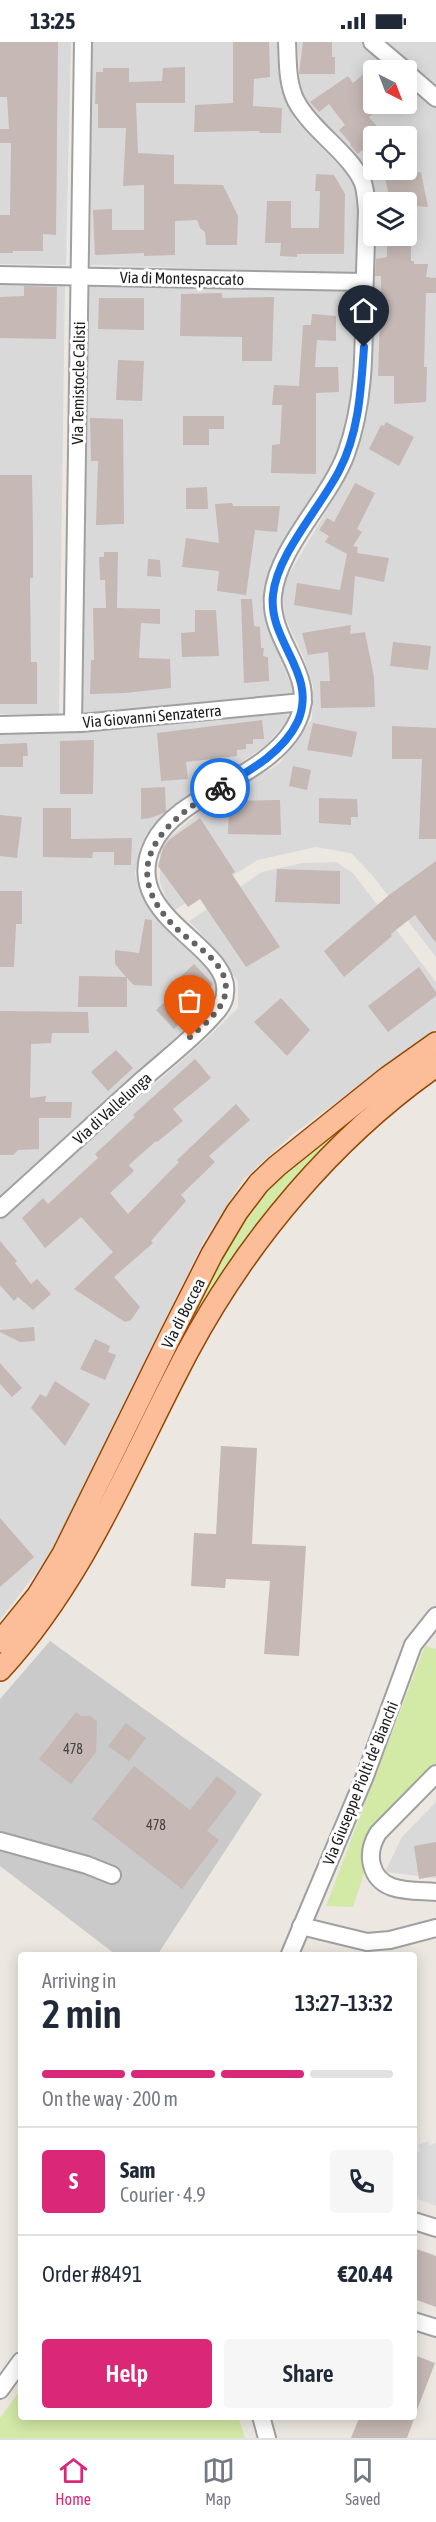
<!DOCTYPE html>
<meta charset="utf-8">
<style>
body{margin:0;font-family:"Asap Condensed",sans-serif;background:#f6f6f7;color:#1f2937;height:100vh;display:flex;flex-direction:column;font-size:22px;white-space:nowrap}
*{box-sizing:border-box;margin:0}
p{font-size:20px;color:#747a83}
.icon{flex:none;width:33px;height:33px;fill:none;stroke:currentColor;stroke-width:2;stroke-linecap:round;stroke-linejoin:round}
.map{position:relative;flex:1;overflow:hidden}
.drawer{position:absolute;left:18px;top:1910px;width:399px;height:468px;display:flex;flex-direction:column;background:#fff;border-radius:6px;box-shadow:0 3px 15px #0003}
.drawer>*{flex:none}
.needle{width:39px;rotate:138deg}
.fabs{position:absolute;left:363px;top:18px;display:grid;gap:12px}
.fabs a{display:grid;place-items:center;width:54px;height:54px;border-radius:6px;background:#fff;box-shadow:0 3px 15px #0003;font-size:30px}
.pin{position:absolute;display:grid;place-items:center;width:51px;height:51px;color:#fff;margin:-62px -26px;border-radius:50% 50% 50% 0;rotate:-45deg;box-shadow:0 0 6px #0007}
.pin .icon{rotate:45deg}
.courier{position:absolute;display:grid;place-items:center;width:60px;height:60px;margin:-30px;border:4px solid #1a73e8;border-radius:50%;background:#fff;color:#222;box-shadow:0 2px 8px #0007}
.overview em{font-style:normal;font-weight:600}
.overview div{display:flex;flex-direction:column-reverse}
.overview{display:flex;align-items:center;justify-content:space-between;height:102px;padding:0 24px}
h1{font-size:39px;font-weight:600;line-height:45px}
.bar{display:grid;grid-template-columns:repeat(4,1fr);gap:9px 6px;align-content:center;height:72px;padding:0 24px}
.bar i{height:8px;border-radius:4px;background:#e0e1e3}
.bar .selected{background:#db2777}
.bar p{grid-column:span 4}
.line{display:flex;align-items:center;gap:15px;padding:0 24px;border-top:2px solid #e0e1e3}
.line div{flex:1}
.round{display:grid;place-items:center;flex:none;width:63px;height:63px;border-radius:6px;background:#f6f6f7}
.primary-button{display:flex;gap:12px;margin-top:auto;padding:12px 24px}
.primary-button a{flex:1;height:69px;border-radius:6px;background:#db2777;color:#fff;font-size:24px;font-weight:600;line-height:69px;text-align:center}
.primary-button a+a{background:#f6f6f7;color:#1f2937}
.status{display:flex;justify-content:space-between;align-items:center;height:42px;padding:0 30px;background:#fff;direction:ltr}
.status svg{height:16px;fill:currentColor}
.menu{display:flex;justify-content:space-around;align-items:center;height:84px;border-top:2px solid #e0e1e3;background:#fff;font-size:16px;color:#747a83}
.menu a{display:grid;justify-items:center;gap:3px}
.menu .selected{color:#db2777}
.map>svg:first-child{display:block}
</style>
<div class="status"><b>13:25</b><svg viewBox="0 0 49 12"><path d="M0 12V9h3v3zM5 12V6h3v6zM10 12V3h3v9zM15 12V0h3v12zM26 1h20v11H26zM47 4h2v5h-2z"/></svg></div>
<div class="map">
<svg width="436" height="2396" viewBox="0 0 436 2396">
<rect width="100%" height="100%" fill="#ede7e1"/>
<!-- residential -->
<g fill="#dad9d9" fill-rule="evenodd">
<polygon points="0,0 71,0 66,223 0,222"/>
<polygon points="92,0 279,0 283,43 295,78 352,137 359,158 356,231 90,223"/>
<path d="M297,0H369L402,28H374V62H406L407,33L436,60V915L372,833L351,811L316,805L258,818L171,870L160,840V804L204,766L279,722L312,677L313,644L303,614L284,573L282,544L343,441L368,370L376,194H406V160H375L369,140L301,51ZM374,94H406V128H374Z"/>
<polygon points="385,0 436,0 436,43"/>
<polygon points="85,242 354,249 353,356 348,380 331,424 271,521 262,562 272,596 296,655 83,672"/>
<polygon points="0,243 65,243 59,672 0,672"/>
<polygon points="286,671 289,677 264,705 175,764 146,793 140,805 135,831 138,845 153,870 214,932 219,943 215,960 0,1153 0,693"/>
<polygon points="336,820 353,831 436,940 436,987 292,1093 244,1137 204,1199 47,1517 0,1578 0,1178 205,998 238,966 238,940 221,913 189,879 262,830 302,821"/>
<polygon points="436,1760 436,1836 385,1830 402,1795"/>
</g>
<!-- religious -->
<polygon fill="#cacaca" points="50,1599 262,1752 158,1912 115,1912 0,1824 0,1657"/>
<!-- grass -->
<g fill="#d3e9a6">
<polygon points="344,1082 347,1087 171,1320 230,1199 247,1174 276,1140"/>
<polygon points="425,1604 436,1607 436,1724 400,1755 379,1786 353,1865 326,1864"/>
<polygon points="21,2347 21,2374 238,2375 245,2396 0,2396 0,2376"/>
</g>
<!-- parking -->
<polygon fill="#dcdcdc" points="428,2099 430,2103 436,2101 436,2164 414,2155 414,2111 420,2109 418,2103"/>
<!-- building -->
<g fill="#c5b8b5">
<polygon points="0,0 58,0 56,193 43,192 43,209 13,209 13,211 0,211 0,173 10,173 11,101 0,101 0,87 9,87 7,55 0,55"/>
<polygon points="233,0 269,0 270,35 254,37 253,64 282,66 281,91 260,91 259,89 194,90 195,63 233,61"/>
<polygon points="303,0 332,0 332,15 335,15 335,32 299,32"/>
<polygon points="374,23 374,62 385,62 369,75 385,94 374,94 374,125 362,108 358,112 350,103 351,102 339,88 345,83 329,62 319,70 310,60 348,34 353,41"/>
<polygon points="185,25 185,61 136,61 138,111 174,113 174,142 223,143 238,174 237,203 206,203 205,190 200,186 197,178 175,179 175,213 144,214 144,211 95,213 93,168 112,167 112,188 144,188 144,143 123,144 126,86 98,86 98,62 95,62 96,30 103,30 103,26 129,26 129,40 162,39 163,26"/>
<polygon points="421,130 428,165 406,163 406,153 389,153 385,136"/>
<polygon points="316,132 334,133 345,152 344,212 297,212 297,215 280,214 281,201 265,201 267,159 291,159 291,186 319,186 320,149 315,149"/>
<polygon points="387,194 411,194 411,219 414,219 414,222 428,222 426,235 436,236 436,251 426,251 424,325 427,325 426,360 394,362 394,334 378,334 381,241 381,234 375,234 376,217 387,215"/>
<polygon points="24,244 57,245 56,297 0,296 0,255 24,254"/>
<polygon points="222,251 222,256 274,255 272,319 242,319 242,295 180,294 181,252"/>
<polygon points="99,256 144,256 144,288 98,287"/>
<polygon points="312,272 336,274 336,299 317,298 315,325 338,325 339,350 316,351 316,432 271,431 272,403 280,402 282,363 272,363 274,343 299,344 303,283 311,283"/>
<polygon points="118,318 144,319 142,359 116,358"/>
<polygon points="183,374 224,374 224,387 209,387 209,403 183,403"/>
<polygon points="90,376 123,377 124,482 96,483 98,419 91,419"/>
<polygon points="386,380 414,395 399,424 369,407 381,383 384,384"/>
<polygon points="0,433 32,433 33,493 33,536 30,536 31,620 37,620 37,662 0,662"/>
<polygon points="355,441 375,451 357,487 362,490 353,504 358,505 357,511 389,516 384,540 355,534 352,573 294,563 297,541 340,548 347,512 325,500 329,494 319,488 327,476 334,480"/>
<polygon points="207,445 208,467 186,467 186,446"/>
<polygon points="232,461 233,464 280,464 277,490 255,488 246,553 217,549 219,529 182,525 186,496 219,501 215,462"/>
<polygon points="104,510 118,510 117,566 160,567 160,582 141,581 139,616 170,617 171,646 125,651 90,652 91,618 94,618 93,566 106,566 105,538 100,538 99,515 104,515"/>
<polygon points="148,517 160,518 161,535 147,534"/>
<polygon points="241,557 252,557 254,584 260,585 261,606 264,606 263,614 268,615 269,639 244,641"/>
<polygon points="195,568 216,568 219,614 182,615 181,591 195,590"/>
<polygon points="351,583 350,592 365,590 374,635 375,665 321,666 320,639 330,639 328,610 308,613 302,591"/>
<polygon points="393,600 431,604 428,628 390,624"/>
<polygon points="262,678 264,697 253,697 253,702 246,702 246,707 237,708 237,714 186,720 188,737 161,739 157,691"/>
<polygon points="313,681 357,690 352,715 307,708"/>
<polygon points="392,684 436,686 436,797 419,797 422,717 392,717"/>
<polygon points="94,698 93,752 60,752 60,699"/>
<polygon points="27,701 28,714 23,714 23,725 0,725 0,702"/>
<polygon points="293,724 311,728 307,748 289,744"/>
<polygon points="165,745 166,770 150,776 141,777 141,746"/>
<polygon points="319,756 357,757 358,775 351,775 351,783 319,781"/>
<polygon points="280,758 281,793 228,792 229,759"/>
<polygon points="43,766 71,766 71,797 132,796 131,823 114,823 114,810 93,810 92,816 43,815"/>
<polygon points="0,773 22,775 17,816 0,814"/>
<polygon points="200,776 235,830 232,832 280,905 246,925 200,857 188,865 158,824 163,806 169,798"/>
<polygon points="436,819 436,901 415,873 391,892 392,894 344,935 324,909 389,853"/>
<polygon points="277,827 340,829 340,862 275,860"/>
<polygon points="0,849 22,849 22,882 16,882 14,925 0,925"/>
<polygon points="145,877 152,878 152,944 134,943 127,936 127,965 78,965 79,934 126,935 115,922 115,908 139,911"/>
<polygon points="194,922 213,942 206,950 210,954 174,987 156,968 181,945 170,945"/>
<polygon points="419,925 436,950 436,954 388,990 368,964"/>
<polygon points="281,956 310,988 287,1014 254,980"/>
<polygon points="0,969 88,970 89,991 52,991 51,1001 31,1002 30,1056 46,1054 45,1060 72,1060 71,1076 39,1076 39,1107 18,1108 13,1113 0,1113"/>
<polygon points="116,1008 133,1026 108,1049 91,1030"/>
<polygon points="195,1017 211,1036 173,1067 183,1079 157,1100 156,1099 129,1123 134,1129 110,1151 128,1172 179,1120 177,1118 236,1062 250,1078 209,1114 215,1120 181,1153 186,1159 151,1199 153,1201 114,1235 140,1265 131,1278 125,1280 74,1247 113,1210 81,1175 45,1206 22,1176 43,1156 48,1162 98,1116 95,1112 135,1075 133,1073"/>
<polygon points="0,1199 17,1219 15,1221 31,1242 37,1237 51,1252 33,1268 18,1255 14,1259 0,1243"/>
<polygon points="34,1285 35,1299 20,1300 0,1290 0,1288"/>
<polygon points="95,1297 110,1304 108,1310 116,1313 105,1338 80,1327"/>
<polygon points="0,1321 22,1346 12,1355 0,1342"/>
<polygon points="55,1339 90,1362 65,1404 31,1366 40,1352 46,1355"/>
<polygon points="221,1404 257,1406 252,1502 306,1504 299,1614 264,1612 270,1539 226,1537 225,1546 191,1544 194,1491 216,1492"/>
<polygon points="0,1476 34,1515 0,1545"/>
<polygon points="76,1670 81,1674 90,1674 97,1679 96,1710 71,1742 39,1717"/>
<polygon points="126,1681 146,1696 129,1719 108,1704"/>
<polygon points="134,1724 190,1768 217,1734 237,1750 207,1789 219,1798 182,1847 92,1777"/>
<polygon points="436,1800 436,1834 419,1837 414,1804"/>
<polygon points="414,2206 436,2214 436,2265 414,2257"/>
<polygon points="414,2313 435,2321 415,2373 414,2373"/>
<polygon points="360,2374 415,2374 407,2396 351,2396"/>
</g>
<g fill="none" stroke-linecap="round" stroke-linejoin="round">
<!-- minor casing -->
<g stroke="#a0a0a0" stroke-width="20">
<g id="minor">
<polyline points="372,0 405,28"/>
<polyline points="406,30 436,56"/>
<polyline points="0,233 364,240"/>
<polyline points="73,681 83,0"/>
<polyline points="0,683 81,681 303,660"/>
<path d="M0,1167C47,1124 94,1082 141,1039C167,1016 196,994 218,968C222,963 225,957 225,951C232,903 118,875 153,802C178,751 262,739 294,686C324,635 268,603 273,553C278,505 329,458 346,412C364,363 364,312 364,261C365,230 366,199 367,168C366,159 366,150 363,141C351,112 312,89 296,59C287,41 288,20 287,0"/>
<path d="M436,1732L378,1791C372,1801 369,1812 372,1823C379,1852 412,1848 436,1850"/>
<polyline points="0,1799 87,1823 112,1833"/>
<polyline points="301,1884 367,1900 390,1898 436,1886"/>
<polyline points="290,1912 365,1734 413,1603 436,1574"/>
<polyline points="414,2179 436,2186"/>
<polyline points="414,2279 436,2286"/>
<polyline points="0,2348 21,2319"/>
<polyline points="261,2374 267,2396"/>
</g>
</g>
<!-- major casing -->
<g stroke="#944700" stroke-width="24">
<g id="major">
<polyline points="0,1600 38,1553 63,1512 169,1297 212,1212 237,1170 259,1141 277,1124 388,1035 436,1001"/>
<path d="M0,1628C85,1536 130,1418 188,1309C247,1199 333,1096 436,1024"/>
</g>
</g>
<!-- minor -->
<use href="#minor" stroke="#fff" stroke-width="16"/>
<!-- major -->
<use href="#major" stroke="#fcbe98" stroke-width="21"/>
</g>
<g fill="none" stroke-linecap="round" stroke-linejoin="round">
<!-- done -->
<path stroke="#656361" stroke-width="6" stroke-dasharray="0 10.8" d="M190,995C202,984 221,970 225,953C232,922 194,904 176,886C114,825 163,779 220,746"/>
<!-- route -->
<path stroke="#1a73e8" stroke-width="8" d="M220,746C249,729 283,711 298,679C318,631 268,600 273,553C277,512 320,466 339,429C359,391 361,347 364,305"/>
</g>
<g text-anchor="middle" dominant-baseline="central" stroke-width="6" stroke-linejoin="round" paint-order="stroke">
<!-- number labels -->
<g font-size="14" fill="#464342">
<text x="73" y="1707">478</text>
<text x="156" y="1783">478</text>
</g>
<!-- street labels -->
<g font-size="16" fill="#1c1c1c" stroke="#fff">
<text transform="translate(182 236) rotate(1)">Via di Montespaccato</text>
<text transform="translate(78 341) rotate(-89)">Via Temistocle Calisti</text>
<text transform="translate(152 674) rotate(-5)">Via Giovanni Senzaterra</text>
<text transform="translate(112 1066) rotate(-42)">Via di Vallelunga</text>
<text transform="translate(183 1271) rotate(-63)">Via di Boccea</text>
<text transform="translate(360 1741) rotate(-68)">Via Giuseppe Piolti de' Bianchi</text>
</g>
</g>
</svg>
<div class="fabs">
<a><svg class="needle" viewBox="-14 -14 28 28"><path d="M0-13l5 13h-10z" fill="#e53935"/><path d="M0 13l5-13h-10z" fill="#747a83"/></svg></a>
<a><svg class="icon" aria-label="locate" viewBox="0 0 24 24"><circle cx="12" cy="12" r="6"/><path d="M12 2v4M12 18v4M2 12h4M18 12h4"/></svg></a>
<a><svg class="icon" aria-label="layers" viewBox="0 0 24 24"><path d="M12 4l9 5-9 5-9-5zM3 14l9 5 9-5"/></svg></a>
</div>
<div class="pin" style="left:190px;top:995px;background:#ea580c"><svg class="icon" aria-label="bag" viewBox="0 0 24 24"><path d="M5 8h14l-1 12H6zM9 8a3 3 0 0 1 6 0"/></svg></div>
<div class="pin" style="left:364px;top:305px;background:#1f2937"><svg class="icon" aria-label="home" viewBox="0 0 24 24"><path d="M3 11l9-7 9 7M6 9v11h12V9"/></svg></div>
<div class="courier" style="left:220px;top:746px"><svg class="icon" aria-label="bike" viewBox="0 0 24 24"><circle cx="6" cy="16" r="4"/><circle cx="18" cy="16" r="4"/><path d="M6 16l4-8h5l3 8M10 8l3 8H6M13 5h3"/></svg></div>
<section class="drawer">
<div class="overview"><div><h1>2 min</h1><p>Arriving in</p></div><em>13:27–13:32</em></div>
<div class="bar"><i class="selected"></i><i class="selected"></i><i class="selected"></i><i></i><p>On the way · 200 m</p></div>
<div class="line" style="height:108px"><b class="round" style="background:#db2777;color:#fff">S</b><div><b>Sam</b><p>Courier · 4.9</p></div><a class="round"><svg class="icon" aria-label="phone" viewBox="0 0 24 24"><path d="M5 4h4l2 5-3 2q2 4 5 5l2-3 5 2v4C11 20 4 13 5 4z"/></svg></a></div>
<div class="line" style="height:78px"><div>Order #8491</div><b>€20.44</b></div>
<div class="primary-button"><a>Help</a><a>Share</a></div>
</section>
</div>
<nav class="menu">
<a class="selected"><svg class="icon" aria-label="home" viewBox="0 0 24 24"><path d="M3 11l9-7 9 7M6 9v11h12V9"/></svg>Home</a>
<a><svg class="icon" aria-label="map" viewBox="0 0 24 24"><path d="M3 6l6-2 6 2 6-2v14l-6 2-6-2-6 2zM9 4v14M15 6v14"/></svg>Map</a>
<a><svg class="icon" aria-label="saved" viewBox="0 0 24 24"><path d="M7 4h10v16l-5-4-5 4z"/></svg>Saved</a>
</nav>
